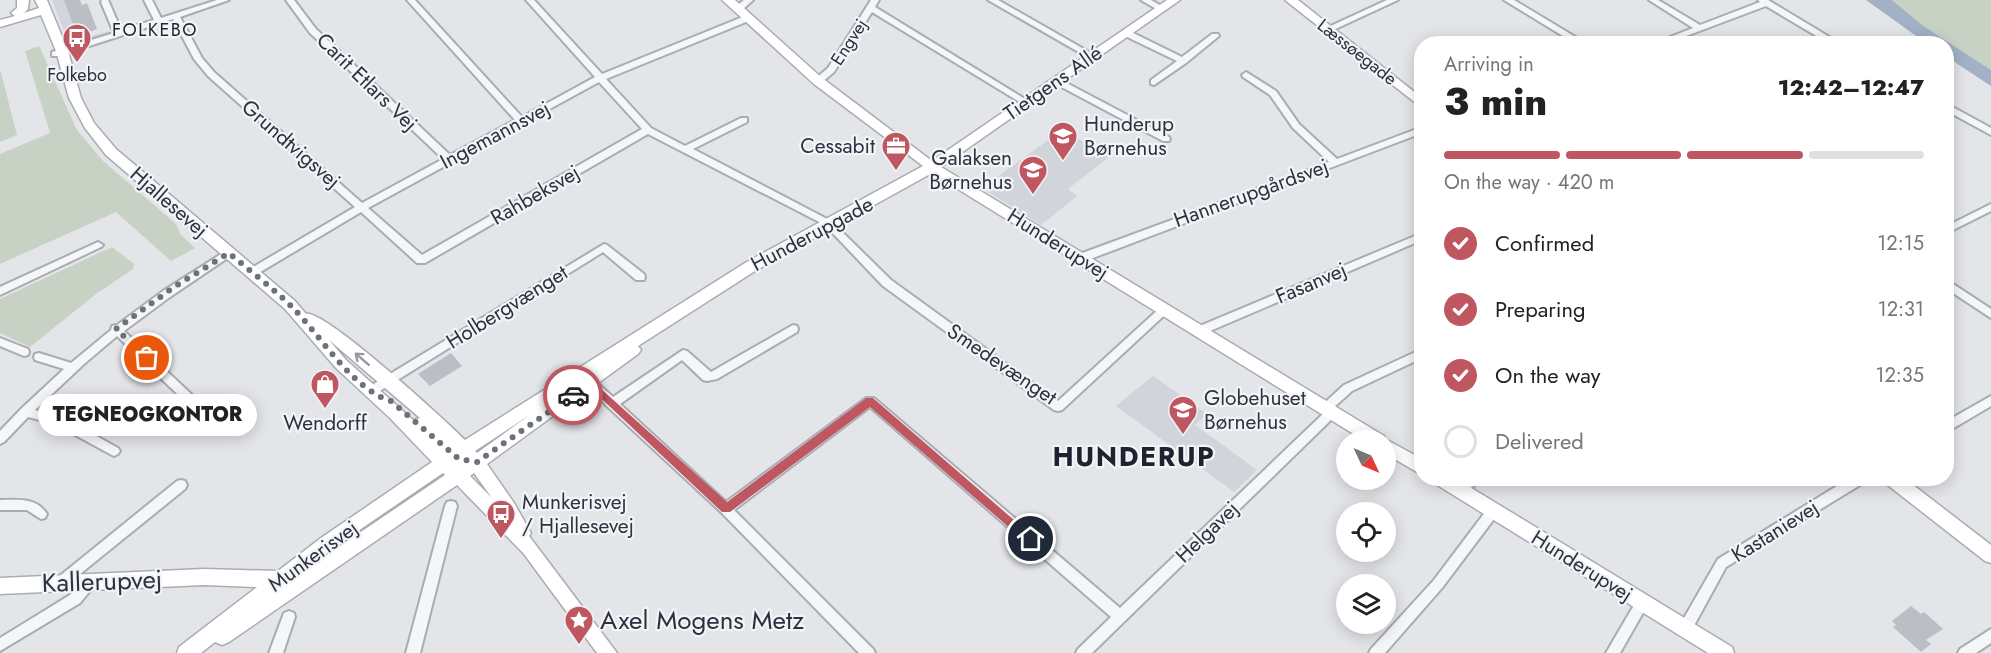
<!DOCTYPE html>
<meta charset="utf-8">
<style>
body{margin:0;font-family:Jost,sans-serif;background:#f6f6f6;color:#222;height:100vh;display:flex;flex-direction:column;font-size:22px;white-space:nowrap}
*{box-sizing:border-box;margin:0}
p{font-size:20px;color:#767676}
.icon{flex:none;width:33px;height:33px;fill:none;stroke:currentColor;stroke-width:2;stroke-linecap:round;stroke-linejoin:round}
.map{position:relative;flex:1;overflow:hidden}
.sheet{position:absolute;left:1414px;top:36px;width:540px;height:450px;display:flex;flex-direction:column;background:#fff;border-radius:24px;box-shadow:0 3px 15px #0003}
.sheet>*{flex:none}
.needle{width:39px;rotate:134deg}
.fabs{position:absolute;left:1336px;top:430px;display:grid;gap:12px}
.fabs a{display:grid;place-items:center;width:60px;height:60px;border-radius:50%;background:#fff;box-shadow:0 3px 15px #0003;font-size:30px}
.pin{position:absolute;display:grid;place-items:center;width:51px;height:51px;color:#fff;margin:-26px;border:3px solid #fff;border-radius:50%;box-shadow:0 2px 6px #0007}
.courier{position:absolute;display:grid;place-items:center;width:60px;height:60px;margin:-30px;border:4px solid #bf5760;border-radius:50%;background:#fff;color:#222;box-shadow:0 2px 8px #0007}
.bubble{position:absolute;height:42px;border-radius:21px;background:#fff;box-shadow:0 3px 15px #0003;font-size:20px;font-weight:800;line-height:42px;text-align:center}
.summary em{font-style:normal;font-weight:800}
.summary div{display:flex;flex-direction:column-reverse}
.summary{display:flex;align-items:center;justify-content:space-between;height:102px;padding:0 30px}
h1{font-size:39px;font-weight:800;line-height:45px}
.bar{display:grid;grid-template-columns:repeat(4,1fr);gap:9px 6px;align-content:center;height:72px;padding:0 30px}
.bar i{height:8px;border-radius:4px;background:#e0e0e0}
.bar .selected{background:#bf5760}
.bar p{grid-column:span 4}
ol{padding:0 30px;list-style:none}
li{display:flex;align-items:center;gap:18px;height:66px}
li p{margin-inline-start:auto}
li .icon{padding:6px;border-radius:50%;background:#bf5760;color:#fff;stroke-width:4}
li:last-child{color:#767676}
li i{width:33px;height:33px;border:3px solid #e0e0e0;border-radius:50%}
.map>svg:first-child{display:block}
</style>
<div class="map">
<svg width="1991" height="653" viewBox="0 0 1991 653">
<rect width="100%" height="100%" fill="#e3e5e9"/>
<!-- built -->
<g fill="#d1d4db">
<polygon points="52,0 72,0 88,37 109,31 111,34 70,47"/>
<polygon points="1062,130 1110,156 1068,189 1077,196 1041,225 982,188"/>
<polygon points="1153,376 1207,414 1195,425 1257,470 1234,492 1116,406"/>
</g>
<!-- green -->
<g fill="#c7d2c5">
<polygon points="1892,0 1991,0 1991,70 1922,25"/>
<polygon points="39,46 77,130 103,161 176,224 180,234 195,248 171,261 116,212 0,264 0,154 50,133 25,51"/>
<polygon points="0,69 17,135 0,142"/>
<polygon points="112,247 134,264 133,269 96,294 30,347 0,333 0,299"/>
</g>
<!-- water -->
<polygon fill="#a2b1c5" points="1866,0 1892,0 1922,25 1991,70 1991,86 1947,57 1947,44 1926,43"/>
<!-- building -->
<g fill="#babec5">
<polygon points="64,0 80,0 82,5 87,3 97,29 78,37"/>
<polygon points="451,353 462,366 430,386 418,374"/>
<polygon points="1911,606 1921,614 1924,612 1943,629 1926,640 1931,644 1921,652 1893,627 1896,625 1892,621"/>
</g>
<g fill="none" stroke-linecap="round" stroke-linejoin="round">
<!-- street casing -->
<g stroke="#a8acb3" stroke-width="4">
<g id="street">
<path d="M102,0H108L109,2L121,30L154,20L144,0H152L161,18L217,0H229L180,17L202,58L214,72L362,203L443,159L310,33L286,0H294L316,29L450,155L515,120L407,0H415L522,117L595,77L526,0H534L602,74L745,16H751V20L606,79L651,128L685,146L741,118H747V122L693,149L831,221L891,280L1058,401L1161,307H1169L1170,310L1062,410L1058,411L1054,410L883,286L825,225L648,134L425,263H417L361,212L252,277L247,273L248,270L355,207L208,76L194,59L173,19L58,56H52V52L114,33L101,2ZM599,82L642,129L422,255L368,208Z"/>
<polygon points="744,0 753,0 741,11 735,11 735,7"/>
<polygon points="871,0 879,0 875,7 1030,102 1029,104 1023,104 872,12 834,72 821,83 815,83 815,79 828,68"/>
<polygon points="988,0 998,0 1096,56 1095,58 1089,58"/>
<polygon points="1141,0 1151,0 1165,8 1161,10 1158,10"/>
<polygon points="1387,0 1398,0 1331,31 1325,31 1324,29"/>
<polygon points="1504,0 1514,0 1587,44 1576,44"/>
<polygon points="1649,0 1658,0 1700,25 1760,2 1758,0 1768,0 1841,44 1830,44 1766,6 1665,44 1652,44 1693,28"/>
<polygon points="1123,31 1129,31 1182,57 1212,34 1218,34 1219,36 1186,63 1154,85 1151,84 1151,80 1177,61 1123,35"/>
<polygon points="1246,72 1276,91 1299,124 1337,159 1422,127 1422,133 1085,261 1077,261 1076,258 1077,255 1329,162 1293,128 1270,95 1243,77 1242,75"/>
<polygon points="1057,78 1169,137 1170,139 1169,141 1163,141 1054,83 1053,81"/>
<polygon points="1947,104 1991,128 1991,135 1947,111"/>
<polygon points="1991,204 1991,211 1947,233 1947,226"/>
<polygon points="1422,233 1422,240 1203,334 1195,334 1194,331 1195,328"/>
<polygon points="98,242 103,245 101,247 0,295 0,287"/>
<polygon points="604,244 607,245 644,274 645,277 644,280 636,280 603,252 375,394 367,394 365,391 367,388"/>
<polygon points="229,249 232,251 234,253 232,255 170,297 124,331 207,409 209,412 207,415 203,417 199,415 117,336 84,364 35,410 62,417 118,448 120,451 118,454 114,456 110,454 55,424 28,417 4,442 0,444 0,431 21,409 64,369 35,360 34,357 35,354 39,353 71,363 111,330 112,326 117,325 163,291"/>
<polygon points="1947,280 1991,309 1991,318 1947,289"/>
<polygon points="793,325 797,326 798,329 797,332 717,379 707,381 703,380 682,360 620,404 726,502 866,398 874,398 1120,608 1324,413 1319,409 1321,406 1344,385 1422,349 1422,358 1352,391 1332,409 1337,413 1335,416 1092,653 1076,653 1078,649 1111,617 870,407 734,510 873,649 875,653 859,653 722,513 608,407 585,383 586,380 594,380 613,397 683,350 687,351 711,372"/>
<polygon points="0,338 28,349 29,352 28,355 24,356 0,346"/>
<polygon points="1991,396 1991,406 1947,432 1947,421"/>
<path d="M1465,478H1482L1480,482C1472,486 1462,496 1453,493L1451,489L1453,485Z"/>
<polygon points="1850,478 1867,478 1865,482 1726,567 1690,633 1685,635 1680,633 1678,629 1680,625 1718,559"/>
<polygon points="181,480 185,481 187,485 185,489 64,587 60,589 56,587 54,583 56,579 177,481"/>
<path d="M0,500C18,500 36,497 47,514L45,518L41,519L27,510H0Z"/>
<polygon points="451,501 455,502 457,506 420,653 406,653 445,506 447,502"/>
<polygon points="1493,506 1497,507 1499,511 1497,515 1442,588 1385,653 1369,653 1371,649 1434,580 1489,507"/>
<polygon points="92,575 96,577 98,581 80,603 0,651 0,638 70,595 88,577"/>
<polygon points="1642,598 1647,600 1648,604 1620,653 1606,653 1637,600"/>
<polygon points="289,611 294,613 295,617 283,653 269,653 284,613"/>
<polygon points="1991,629 1991,643 1976,653 1958,653 1960,649"/>
</g>
</g>
<!-- secondary casing -->
<g stroke="#a8acb3" stroke-width="3">
<g id="secondary">
<path d="M17,0H29L28,9L24,13L39,8L35,0H47L68,51L81,98L94,123L116,149L295,301L306,314C324,309 446,421 465,440L745,263L923,166L814,84L722,0H735L822,78L932,161L1167,0H1180L941,167L1384,436L1385,439L1422,459V475L1386,454V441H1365L932,173L755,271L638,346L641,350L638,354L487,464L514,503L531,533L529,536L617,653H597L524,554L457,485L229,642L222,645L215,642L201,653H177L179,647L257,587L204,585L0,594V578L204,569L278,571L321,538L432,462L390,418L336,368L285,309L106,155L85,128L69,98L56,51L41,15L0,27V20L15,16L11,13L17,8ZM329,340L420,418L413,420L346,360ZM531,414L477,453L475,451ZM443,473L445,475L318,561L333,548ZM474,473L492,498L470,476Z"/>
<polygon points="1285,0 1298,0 1422,98 1422,108"/>
<polygon points="1432,478 1455,478 1732,647 1734,653 1708,653 1434,483"/>
<polygon points="1883,478 1904,478 1991,545 1991,563 1985,561 1885,483"/>
</g>
</g>
<!-- street -->
<use href="#street" fill="#f5f6f8" fill-rule="evenodd"/>
<!-- secondary -->
<use href="#secondary" fill="#fff" fill-rule="evenodd"/>
</g>
<!-- one-way arrows -->
<defs><path id="oneway-shaft" d="M-6 0H5M1.5-3L5.5 0L1.5 3" fill="none" stroke-width="1.6" stroke-linecap="round" stroke-linejoin="round" transform="scale(1.5)"/></defs>
<use stroke="#96989f" href="#oneway-shaft" transform="translate(362 359) rotate(-139)"/>
<!-- route -->
<polygon fill="#bf5760" points="590,379 727,502 866,398 873,398 1036,539 1031,544 1027,543 870,407 730,512 722,512 590,388 576,398 569,398 569,392"/>
<g fill="none" stroke-linecap="round" stroke-linejoin="round">
<!-- done -->
<path stroke="#6c717a" stroke-width="6" stroke-dasharray="0 10.8" d="M147,358L116,329L174,287L229,253C250,271 273,288 292,307C321,336 352,389 391,401L459,459L477,462L573,395"/>
</g>
<!-- icons -->
<defs>
<g id="bus-pin" transform="scale(1.5)"><path d="M0 17L-7.5 6A9.5 9.5 0 1 1 7.5 6Z" fill="#bf5760" stroke="#f2f4f7"/><path d="M-5-6H5V4H4V6H2V4H-2V6H-4V4H-5ZM-3.5-4V0h7V-4ZM-3.5 1.2v1.5H-2V1.2ZM2 1.2v1.5H3.5V1.2Z" fill="#fff"/></g>
<g id="school-pin" transform="scale(1.5)"><path d="M0 17L-7.5 6A9.5 9.5 0 1 1 7.5 6Z" fill="#bf5760" stroke="#f2f4f7"/><path d="M0-5L7-2L0 1L-7-2ZM-4 1L0 2.5L4 1V4Q0 6-4 4Z" fill="#fff"/></g>
<g id="office-pin" transform="scale(1.5)"><path d="M0 17L-7.5 6A9.5 9.5 0 1 1 7.5 6Z" fill="#bf5760" stroke="#f2f4f7"/><path d="M-6-3h4V-5.5h4V-3h4V5H-6ZM-1-4.5V-3h2v-1.5ZM-6 0V1H6V0Z" fill="#fff"/></g>
<g id="shop-pin" transform="scale(1.5)"><path d="M0 17L-7.5 6A9.5 9.5 0 1 1 7.5 6Z" fill="#bf5760" stroke="#f2f4f7"/><path d="M-5-2.5h2.3a2.7 3.5 0 0 1 5.4 0H5L5.5 6h-11ZM-1.5-2.5h3a1.5 2.3 0 0 0-3 0Z" fill="#fff"/></g>
<g id="sight-pin" transform="scale(1.5)"><path d="M0 17L-7.5 6A9.5 9.5 0 1 1 7.5 6Z" fill="#bf5760" stroke="#f2f4f7"/><path d="M0-6L1.8-2.2L6-1.7L2.9 1.2L3.7 5.4L0 3.3L-3.7 5.4L-2.9 1.2L-6-1.7L-1.8-2.2Z" fill="#fff"/></g>
</defs>
<g fill-rule="evenodd">
<use href="#bus-pin" x="77" y="38"/>
<use href="#school-pin" x="1063" y="136"/>
<use href="#office-pin" x="896" y="146"/>
<use href="#school-pin" x="1033" y="170"/>
<use href="#shop-pin" x="325" y="384"/>
<use href="#school-pin" x="1183" y="410"/>
<use href="#bus-pin" x="501" y="514"/>
<use href="#sight-pin" x="579" y="620"/>
</g>
<g text-anchor="middle" dominant-baseline="central" stroke-width="4.5" stroke-linejoin="round" paint-order="stroke">
<!-- far-neighbourhood labels -->
<g font-size="18" letter-spacing="1.5" fill="#1e2330" stroke="#f2f4f7">
<text x="155" y="30">FOLKEBO</text>
</g>
<!-- far-street labels -->
<g font-size="18" fill="#2c323f" stroke="#f2f4f7">
<text transform="translate(849 42) rotate(-57)">Engvej</text>
<text transform="translate(1357 52) rotate(38)">Læssøegade</text>
</g>
<!-- far-poi labels -->
<g font-size="18" fill="#2c323f" stroke="#f2f4f7">
<text x="77" y="75">Folkebo</text>
</g>
<!-- street labels -->
<g font-size="21" fill="#2c323f" stroke="#f2f4f7">
<text transform="translate(367 82) rotate(44)">Carit Etlars Vej</text>
<text transform="translate(1053 83) rotate(-35)">Tietgens Allé</text>
<text transform="translate(495 135) rotate(-28)">Ingemannsvej</text>
<text transform="translate(291 144) rotate(41)">Grundtvigsvej</text>
<text transform="translate(1251 193) rotate(-20)">Hannerupgårdsvej</text>
<text transform="translate(535 195) rotate(-30)">Rahbeksvej</text>
<text transform="translate(169 202) rotate(41)">Hjallesevej</text>
<text transform="translate(812 234) rotate(-28)">Hunderupgade</text>
<text transform="translate(1058 244) rotate(32)">Hunderupvej</text>
<text transform="translate(1311 283) rotate(-23)">Fasanvej</text>
<text transform="translate(507 307) rotate(-32)">Holbergvænget</text>
<text transform="translate(1002 364) rotate(34)">Smedevænget</text>
<text transform="translate(1775 531) rotate(-32)">Kastanievej</text>
<text transform="translate(1207 532) rotate(-44)">Helgavej</text>
<text transform="translate(313 556) rotate(-36)">Munkerisvej</text>
<text transform="translate(1582 566) rotate(32)">Hunderupvej</text>
</g>
<!-- poi labels -->
<g font-size="21" fill="#2c323f" stroke="#f2f4f7" text-anchor="start">
<text x="1084" y="124">Hunderup<tspan x="1084" dy="24">Børnehus</tspan></text>
<text x="875" y="146" text-anchor="end">Cessabit</text>
<text x="1012" y="158" text-anchor="end">Galaksen<tspan x="1012" dy="24">Børnehus</tspan></text>
<text x="1204" y="398">Globehuset<tspan x="1204" dy="24">Børnehus</tspan></text>
<text x="325" y="423" text-anchor="middle">Wendorff</text>
<text x="522" y="502">Munkerisvej<tspan x="522" dy="24">/ Hjallesevej</tspan></text>
</g>
<!-- near-street labels -->
<g font-size="26" fill="#2c323f" stroke="#f2f4f7">
<text transform="translate(102 581) rotate(-2)">Kallerupvej</text>
</g>
<!-- near-poi labels -->
<g font-size="26" fill="#2c323f" stroke="#f2f4f7" text-anchor="start">
<text x="600" y="620">Axel Mogens Metz</text>
</g>
<!-- district labels -->
<g font-size="27" font-weight="bold" letter-spacing="1.5" fill="#1e2330" stroke="#f2f4f7">
<text x="1134" y="456">HUNDERUP</text>
</g>
</g>
</svg>
<div class="fabs">
<a><svg class="needle" viewBox="-14 -14 28 28"><path d="M0-13l5 13h-10z" fill="#e53935"/><path d="M0 13l5-13h-10z" fill="#767676"/></svg></a>
<a><svg class="icon" aria-label="locate" viewBox="0 0 24 24"><circle cx="12" cy="12" r="6"/><path d="M12 2v4M12 18v4M2 12h4M18 12h4"/></svg></a>
<a><svg class="icon" aria-label="layers" viewBox="0 0 24 24"><path d="M12 4l9 5-9 5-9-5zM3 14l9 5 9-5"/></svg></a>
</div>
<div class="pin" style="left:147px;top:358px;background:#ea580c"><svg class="icon" aria-label="bag" viewBox="0 0 24 24"><path d="M5 8h14l-1 12H6zM9 8a3 3 0 0 1 6 0"/></svg></div>
<div class="pin" style="left:1031px;top:539px;background:#1f2937"><svg class="icon" aria-label="home" viewBox="0 0 24 24"><path d="M3 11l9-7 9 7M6 9v11h12V9"/></svg></div>
<div class="courier" style="left:573px;top:395px"><svg class="icon" aria-label="car" viewBox="0 0 24 24"><path d="M5 17H2v-5l4-1 3-4h7l3 4 3 1v5h-3M9 17h6M6 11h13"/><circle cx="7" cy="17" r="2"/><circle cx="17" cy="17" r="2"/></svg></div>
<div class="bubble" style="left:38px;top:394px;width:219px">TEGNEOGKONTOR</div>
<section class="sheet">
<div class="summary"><div><h1>3 min</h1><p>Arriving in</p></div><em>12:42–12:47</em></div>
<div class="bar"><i class="selected"></i><i class="selected"></i><i class="selected"></i><i></i><p>On the way · 420 m</p></div>
<ol>
<li><svg class="icon" aria-label="check" viewBox="0 0 24 24"><path d="M5 12l5 5 9-10"/></svg>Confirmed<p>12:15</p></li>
<li><svg class="icon" aria-label="check" viewBox="0 0 24 24"><path d="M5 12l5 5 9-10"/></svg>Preparing<p>12:31</p></li>
<li><svg class="icon" aria-label="check" viewBox="0 0 24 24"><path d="M5 12l5 5 9-10"/></svg>On the way<p>12:35</p></li>
<li><i></i>Delivered</li>
</ol>
</section>
</div>
